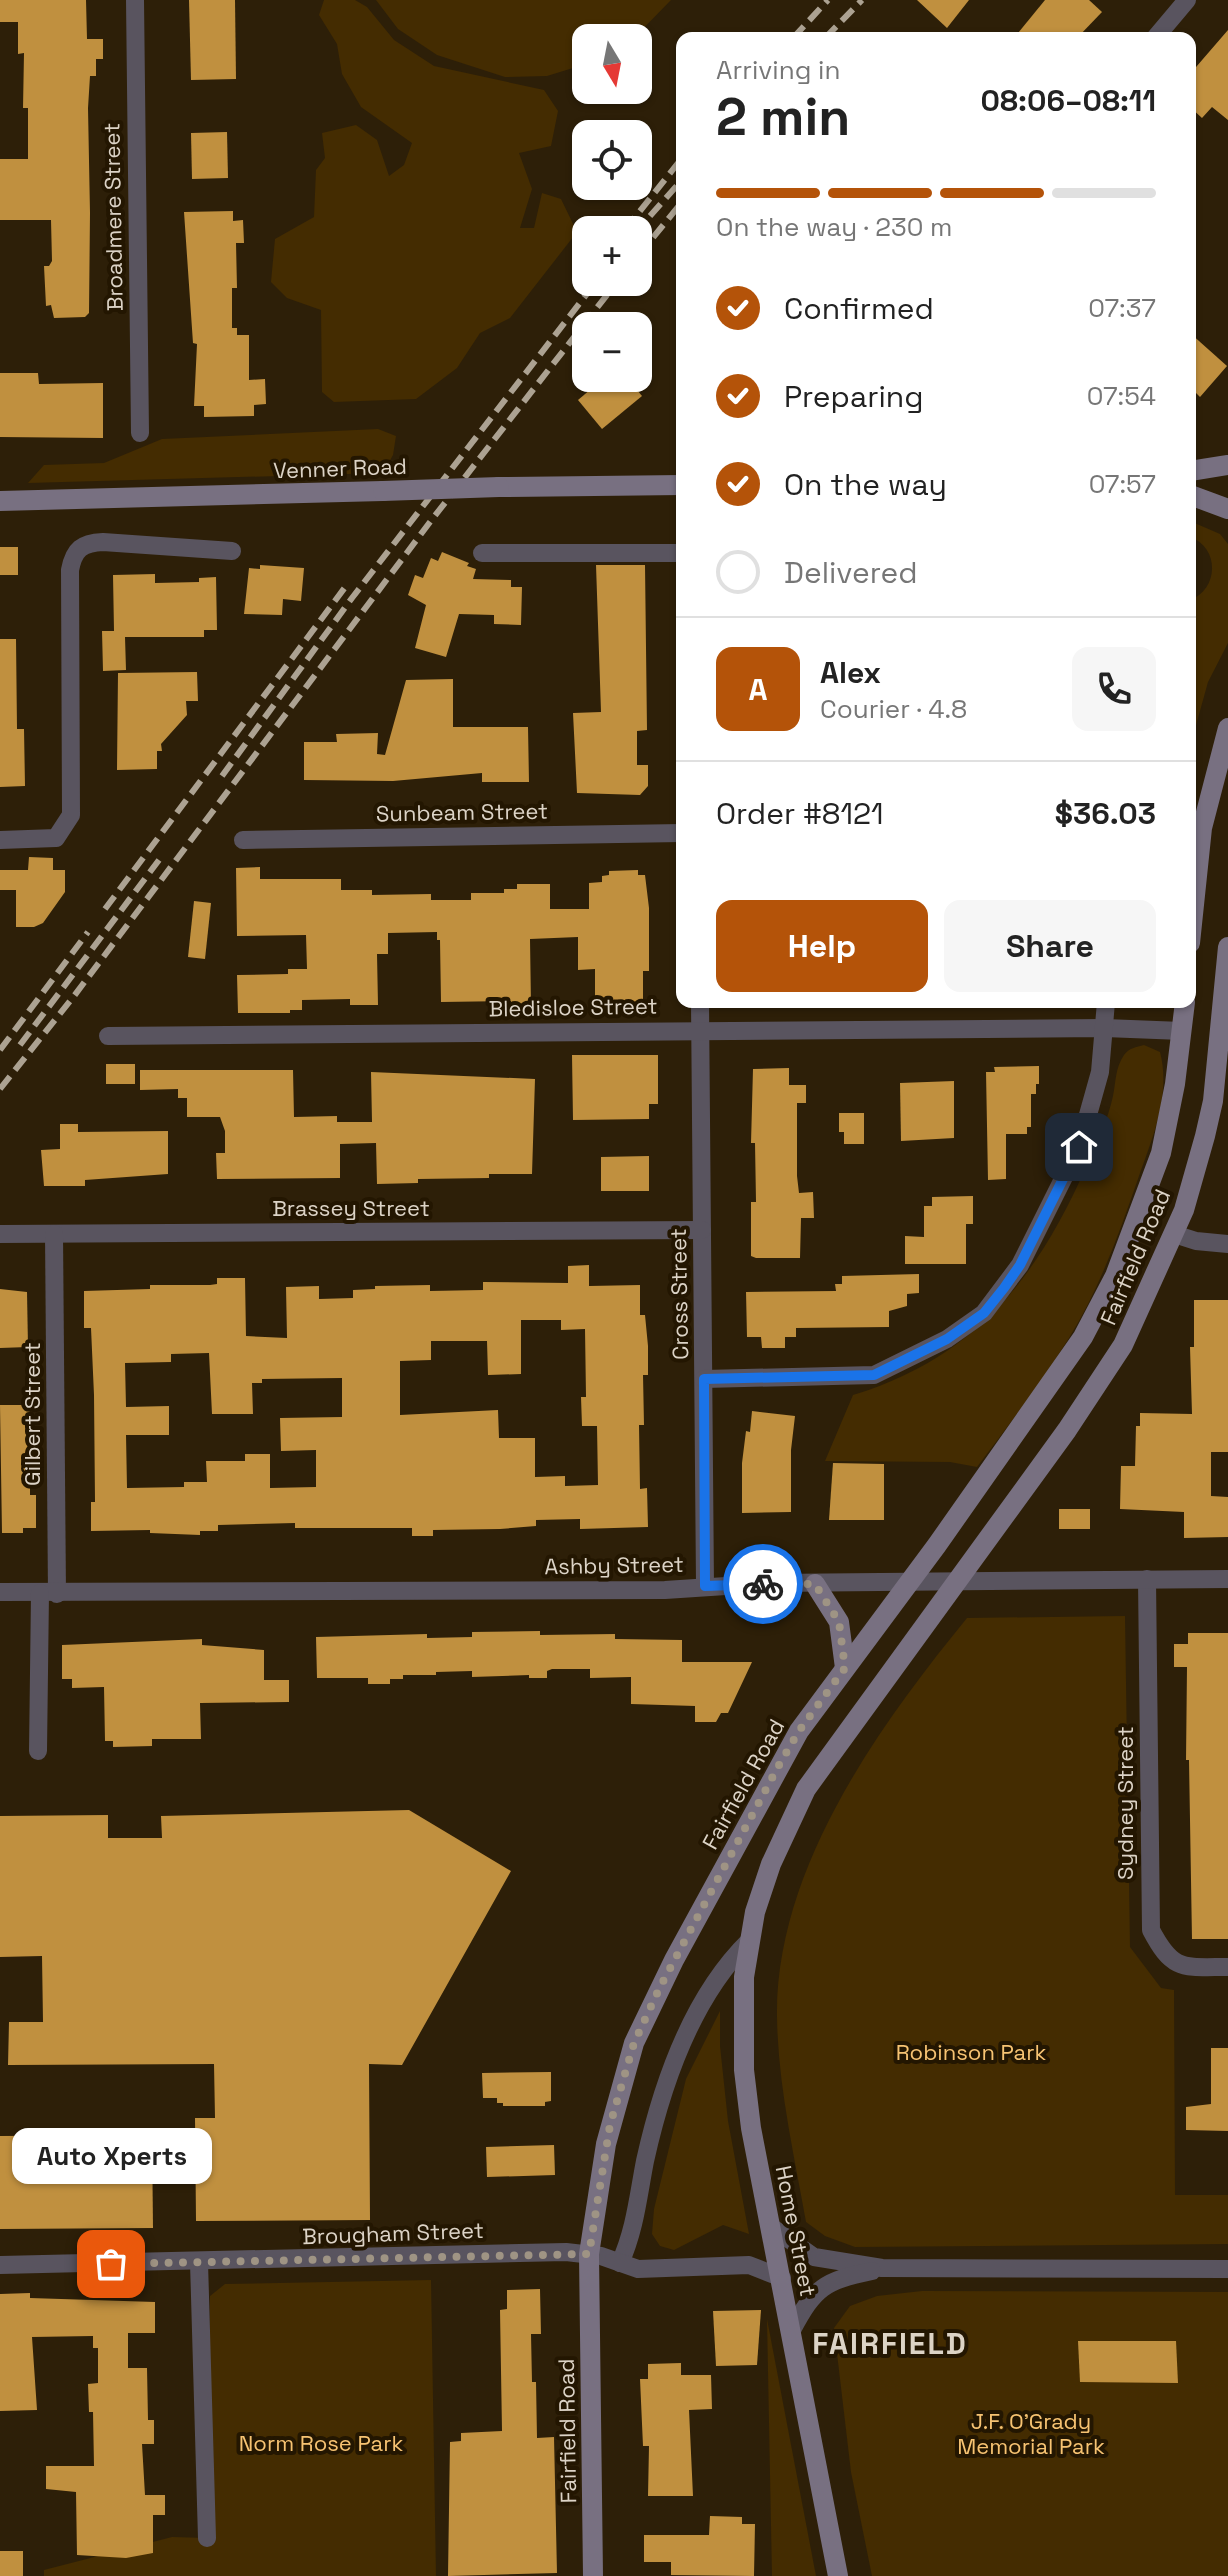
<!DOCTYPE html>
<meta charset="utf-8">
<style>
body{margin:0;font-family:"Space Grotesk",sans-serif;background:#f6f6f6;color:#222;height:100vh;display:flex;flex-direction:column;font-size:30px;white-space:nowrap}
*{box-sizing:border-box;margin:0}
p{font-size:26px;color:#767676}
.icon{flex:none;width:44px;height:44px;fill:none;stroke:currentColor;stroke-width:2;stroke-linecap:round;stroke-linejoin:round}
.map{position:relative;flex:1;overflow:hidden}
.sheet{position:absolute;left:676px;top:32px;width:520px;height:976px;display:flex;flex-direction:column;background:#fff;border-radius:16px;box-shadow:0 2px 6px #0004}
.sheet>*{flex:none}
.needle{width:52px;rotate:170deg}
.tools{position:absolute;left:572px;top:24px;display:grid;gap:16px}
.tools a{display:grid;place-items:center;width:80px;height:80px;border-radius:16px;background:#fff;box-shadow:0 2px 6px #0004;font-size:40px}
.pin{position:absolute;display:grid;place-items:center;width:68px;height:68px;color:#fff;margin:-34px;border-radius:16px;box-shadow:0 4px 12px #0006}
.courier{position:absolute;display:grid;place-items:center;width:80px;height:80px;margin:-40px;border:6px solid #1a73e8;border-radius:50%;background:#fff;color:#222;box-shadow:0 2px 10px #0007}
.bubble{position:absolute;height:56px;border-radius:16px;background:#fff;box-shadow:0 2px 6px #0004;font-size:26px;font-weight:700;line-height:56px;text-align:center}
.headline em{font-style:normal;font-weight:700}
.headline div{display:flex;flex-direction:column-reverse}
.headline{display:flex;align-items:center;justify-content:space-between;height:136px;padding:0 40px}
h1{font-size:52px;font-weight:700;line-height:60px}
.bar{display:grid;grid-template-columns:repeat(4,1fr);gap:12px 8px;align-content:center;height:96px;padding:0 40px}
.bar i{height:10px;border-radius:6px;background:#e0e0e0}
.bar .current{background:#b45309}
.bar p{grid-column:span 4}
.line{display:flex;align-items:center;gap:20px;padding:0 40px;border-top:2px solid #e0e0e0}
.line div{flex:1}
.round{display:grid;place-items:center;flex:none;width:84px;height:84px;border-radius:16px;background:#f6f6f6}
ol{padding:0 40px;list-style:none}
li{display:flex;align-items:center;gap:24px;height:88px}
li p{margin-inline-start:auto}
li .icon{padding:8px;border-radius:50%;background:#b45309;color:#fff;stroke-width:4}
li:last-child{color:#767676}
li i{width:44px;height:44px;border:4px solid #e0e0e0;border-radius:50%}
.primary-button{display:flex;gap:16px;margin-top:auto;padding:16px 40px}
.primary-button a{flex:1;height:92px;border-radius:16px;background:#b45309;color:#fff;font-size:32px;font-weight:700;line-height:92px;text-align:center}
.primary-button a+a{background:#f6f6f6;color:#222}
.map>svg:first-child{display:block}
</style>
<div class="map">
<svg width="1228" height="2576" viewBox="0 0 1228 2576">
<rect width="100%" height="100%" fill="#2d1f08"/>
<!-- green -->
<g fill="#442c01">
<polygon points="324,0 355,0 367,7 394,40 434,66 544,90 558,111 551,146 519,153 532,189 520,228 534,228 542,193 561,199 577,232 510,318 480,333 457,368 416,399 334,402 322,392 321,310 287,298 271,282 275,239 314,217 316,170 325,158 322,133 356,125 377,140 389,176 404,165 412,143 361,107 342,74 337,44 319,15"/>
<polygon points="376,0 671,0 634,38 586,38 586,64 547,76 505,77 437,55 398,29"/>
<polygon points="378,429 396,436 393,455 383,473 28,483 44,465 104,463 162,439"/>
<path d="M1190,521L1220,534L1228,544V643L1208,682L1190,747V600C1219,590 1220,547 1190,537Z"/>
<path d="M1144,1045L1160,1052C1171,1093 1153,1137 1139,1176C1120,1231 1100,1288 1069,1338C1041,1383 1009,1425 977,1467L950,1462L825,1461L853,1395C976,1357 1037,1278 1087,1165C1097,1144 1108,1119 1113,1096C1116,1082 1115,1068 1124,1055C1129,1048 1136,1047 1144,1045Z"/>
<path d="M1125,1616L1130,1947L1161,1988L1174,1990L1175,2195H1228V2244L855,2247L825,2236L806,2222C794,2154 778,2086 777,2017C775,1870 878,1727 967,1618Z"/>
<polygon points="720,2011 720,2046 728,2121 749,2234 723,2225 674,2250 660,2246 652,2234 654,2209 686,2079"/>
<polygon points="431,2280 436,2576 44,2576 44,2570 172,2537 207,2538 210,2296 225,2284"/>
<polygon points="922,2291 1228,2292 1228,2576 872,2576 851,2472 834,2328 850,2306 877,2296"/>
<polygon points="767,2319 816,2576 772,2576"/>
</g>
<!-- building -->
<g fill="#c0903f" fill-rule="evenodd">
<polygon points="0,0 86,0 87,39 103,39 103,59 96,59 96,76 90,76 88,108 90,213 89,313 85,317 54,318 51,305 46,306 44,266 49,266 52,261 51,220 0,220 0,159 28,159 28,108 23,108 24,53 18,54 18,22 0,22"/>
<polygon points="189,0 235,0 236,79 191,80"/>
<polygon points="917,0 969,0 947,28"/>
<polygon points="1045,0 1089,0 1102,12 1077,38 1014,38"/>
<polygon points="1228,30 1228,120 1212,107 1202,118 1190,107 1190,74"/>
<polygon points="227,132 228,178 192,179 191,133"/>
<polygon points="233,211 233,221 243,220 244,243 236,243 237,288 232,288 232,328 237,328 237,335 249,335 249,380 265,379 266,404 254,405 254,416 204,417 204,406 194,406 197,344 193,343 184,212"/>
<polygon points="1190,333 1227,366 1200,397 1190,387"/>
<polygon points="0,373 38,373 39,384 103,383 103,438 0,437"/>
<polygon points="604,378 627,378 642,396 602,429 578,400"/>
<rect x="0" y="547" width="18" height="28"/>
<polygon points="442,552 469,563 467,566 476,569 473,579 511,580 511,587 522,587 521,625 494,624 494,615 459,614 446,657 415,648 426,605 408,595 415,575 423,578 431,558 438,561"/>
<polygon points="260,565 304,568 301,601 283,599 282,615 244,614 249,568 260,569"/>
<polygon points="596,565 645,565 647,730 637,731 637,765 648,765 648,786 640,795 577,793 573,713 601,712"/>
<polygon points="155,574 155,583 199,582 199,578 216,577 217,630 204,630 204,637 125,637 126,670 103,671 102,631 114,631 113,575"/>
<polygon points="0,639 16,639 17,729 24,729 25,786 0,787"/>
<polygon points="197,672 198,701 186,701 187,715 161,744 162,751 157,751 157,769 117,770 118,673"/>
<polygon points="453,679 453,727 528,727 529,782 482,782 482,773 393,781 304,780 304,742 337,742 336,734 378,733 377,754 385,755 406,680"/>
<polygon points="29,857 53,858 53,870 65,870 65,892 43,923 34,927 16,927 16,890 0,890 0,870 28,870"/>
<polygon points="260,867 260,879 341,879 341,890 372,890 372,895 431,894 431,900 471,900 471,893 504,893 504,889 517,889 517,884 550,884 550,909 589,909 589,883 602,882 602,876 609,875 609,871 638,870 638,875 645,875 649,908 649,971 643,971 643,1010 595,1011 595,969 578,970 578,937 530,939 531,1006 511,1006 511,1001 441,1002 440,940 437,940 437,932 388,933 388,954 377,954 378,1005 350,1005 350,999 302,1000 302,1010 290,1010 290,1013 238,1013 237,975 288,974 288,969 307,969 306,935 237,936 236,868"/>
<polygon points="194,901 211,903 205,959 188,957"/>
<polygon points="572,1055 658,1055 658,1104 649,1104 649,1119 573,1120"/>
<rect x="106" y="1064" width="29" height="20"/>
<polygon points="1039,1066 1039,1084 1036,1084 1036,1094 1031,1094 1031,1127 1027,1127 1027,1134 1006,1134 1006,1179 988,1180 986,1072 995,1072 994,1067"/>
<polygon points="789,1068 789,1085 806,1085 806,1103 797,1103 797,1176 799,1193 813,1192 814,1218 801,1218 800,1258 756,1258 751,1256 751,1202 756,1202 755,1143 751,1143 753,1069"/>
<polygon points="140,1070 293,1070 294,1117 337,1116 337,1122 372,1122 371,1072 535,1079 532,1174 489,1174 489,1178 418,1179 418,1183 377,1184 376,1143 340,1144 340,1178 217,1179 216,1153 225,1153 225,1131 220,1117 187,1117 187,1098 178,1098 178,1089 140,1090"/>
<polygon points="954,1081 954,1138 901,1141 900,1083"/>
<polygon points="839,1113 864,1113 864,1144 844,1144 844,1132 839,1132"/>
<polygon points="60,1124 78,1124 78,1132 168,1131 168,1174 85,1180 85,1186 44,1186 41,1150 60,1149"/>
<polygon points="649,1156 649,1191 601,1191 601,1157"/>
<polygon points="973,1196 973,1224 966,1224 966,1264 905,1264 905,1236 924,1237 924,1206 932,1206 932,1197"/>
<path d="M589,1265V1286L640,1285V1315H645L648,1346V1375H643L644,1425H639L640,1489L647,1488L648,1527L580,1529V1519L536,1520V1526L500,1529L433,1530V1536H412V1528H295V1523L218,1525V1531H200V1535L150,1533V1530L91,1531V1502H95L94,1395L91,1328H84V1291L150,1289V1285H210L217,1284V1278H245L246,1336L287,1338L286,1287L319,1286V1299L353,1298V1290L375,1289V1286L430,1285V1291L483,1290V1282L568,1283V1266ZM521,1320H561V1330L585,1329L586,1397H581L582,1426H597L598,1485L565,1486V1476L535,1477V1438H499L498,1410L400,1415V1361L431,1360V1341H487L488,1375L521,1374ZM209,1353L212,1414H253L252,1383H262V1379L342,1378V1417L280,1418L281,1451L316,1450V1487L270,1488V1454H245V1461H206L207,1482H184V1487L127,1488L126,1435H169V1406L126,1407L125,1363L171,1362V1354Z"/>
<polygon points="919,1274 919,1293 907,1294 907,1306 889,1311 889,1327 796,1328 796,1337 785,1337 785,1348 762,1348 761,1337 747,1337 746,1292 836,1291 835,1284 842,1284 842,1276"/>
<polygon points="0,1289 27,1292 28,1347 0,1348"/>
<polygon points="1194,1300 1228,1300 1228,1452 1211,1452 1211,1496 1228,1497 1228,1537 1184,1538 1184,1512 1120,1509 1121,1466 1135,1466 1136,1426 1140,1426 1140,1413 1192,1414 1190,1347 1194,1347"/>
<polygon points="0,1405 29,1405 33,1461 30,1461 30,1495 36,1495 36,1528 23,1528 23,1533 2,1533"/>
<polygon points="752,1411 795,1416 791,1450 791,1512 742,1513 742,1463 746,1431 750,1432"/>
<polygon points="833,1463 884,1464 884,1520 829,1520"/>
<rect x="1059" y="1509" width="31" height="20"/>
<polygon points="540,1631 540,1635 615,1634 615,1639 682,1640 682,1662 752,1662 728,1713 721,1713 716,1722 695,1722 695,1706 631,1704 631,1677 590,1678 590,1669 552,1669 547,1671 547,1678 529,1678 529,1675 472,1677 472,1671 436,1672 436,1675 403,1675 403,1679 390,1679 390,1684 368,1684 368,1678 317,1678 316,1637 427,1634 427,1638 472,1637 472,1632"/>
<polygon points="1188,1633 1228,1633 1228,1939 1192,1939 1189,1760 1186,1760 1187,1667 1174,1667 1174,1644 1188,1644"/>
<polygon points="202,1639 202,1645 264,1650 264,1680 289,1680 289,1702 200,1703 201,1739 152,1739 152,1746 113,1747 113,1741 105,1741 104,1687 72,1688 72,1679 62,1679 62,1645"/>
<polygon points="409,1810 511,1871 402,2065 369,2064 370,2220 196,2221 195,2118 215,2118 214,2064 8,2065 9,2022 43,2022 42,1956 0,1957 0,1816 108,1815 108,1838 162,1838 161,1816"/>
<polygon points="1211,2048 1228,2048 1228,2131 1186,2130 1186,2107 1211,2104"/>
<polygon points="551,2072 551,2101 545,2102 545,2106 503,2106 503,2103 497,2103 497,2098 483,2098 482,2073"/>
<polygon points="152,2135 153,2228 0,2229 0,2136"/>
<polygon points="554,2145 555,2175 487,2177 486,2147"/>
<polygon points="540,2289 541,2334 531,2334 532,2382 536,2382 537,2438 554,2437 557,2573 448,2576 450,2442 461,2441 461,2433 502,2431 500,2310 507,2309 507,2290"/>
<polygon points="30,2293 30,2298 155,2302 155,2333 128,2333 128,2368 147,2368 148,2420 154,2420 154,2444 142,2444 145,2495 165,2495 165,2515 153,2515 153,2553 126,2558 77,2555 76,2492 46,2489 46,2466 94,2466 93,2412 89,2412 88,2384 98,2383 98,2348 93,2348 93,2336 32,2337 37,2410 0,2411 0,2294"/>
<polygon points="761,2310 757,2365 716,2366 713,2311"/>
<polygon points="1078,2341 1176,2341 1178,2383 1080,2382"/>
<polygon points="681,2363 681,2375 711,2375 712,2409 689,2410 693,2496 648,2496 649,2446 643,2446 640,2379 648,2379 648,2364"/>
<polygon points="710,2516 742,2517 742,2524 755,2524 754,2576 671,2575 671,2562 644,2562 644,2535 709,2535"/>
<rect x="0" y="2551" width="23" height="25"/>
</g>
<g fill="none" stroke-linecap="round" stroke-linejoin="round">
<!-- street -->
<g stroke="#59545f" stroke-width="18">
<polyline points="135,0 140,433"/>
<polyline points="1155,38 1187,0"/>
<polyline points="482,553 682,553"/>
<path d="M0,840L56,838L71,815L70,570C74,549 82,543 103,542L232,551"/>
<polyline points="243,840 682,833"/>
<polyline points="700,1002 705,1586"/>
<polyline points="108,1036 1105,1028 1182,1031"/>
<polyline points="0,1234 702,1230"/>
<polyline points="54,1234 57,1594"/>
<polyline points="1174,1234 1196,1241 1228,1244"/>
<polyline points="704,1379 874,1375 947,1339 984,1313 1020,1265 1079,1147 1100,1072 1106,1002"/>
<path d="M1147,1579L1151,1930C1173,1972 1183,1967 1228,1967"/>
<polyline points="0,1592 665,1590 770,1583 1228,1579"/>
<polyline points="38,1751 40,1593"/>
<polyline points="770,2226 814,2257 882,2268 1228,2269"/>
<polyline points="199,2262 207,2538"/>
<path d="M620,2263C635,2230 638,2197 645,2161C662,2084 691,1998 749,1941"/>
<polyline points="0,2265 566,2252 601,2256 638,2269 749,2265 782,2278"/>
<path d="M792,2330C815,2287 824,2281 872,2271"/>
</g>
<!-- secondary -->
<g stroke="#787081" stroke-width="20">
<polyline points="1190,471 1228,465"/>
<polyline points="499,487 682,485"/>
<polyline points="1190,495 1228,509"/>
<polyline points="0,501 383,491"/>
<polyline points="1190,943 1202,828 1228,728"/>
<polyline points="815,1584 839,1622 845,1668"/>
<polyline points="593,2576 589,2254 606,2144 634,2043 674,1960 799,1731 937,1545 1083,1337 1115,1276 1161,1153 1175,1084 1185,1002"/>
<polyline points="838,2576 751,2128 744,2070 744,1977 755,1912 771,1864 806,1789 1067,1430 1123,1345 1184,1210 1205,1136 1213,1101 1228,947"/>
</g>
<!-- rail -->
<g stroke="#aca292" stroke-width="6" stroke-dasharray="16 8" stroke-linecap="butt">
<polyline points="793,38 828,0"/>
<polyline points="825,38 862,0"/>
<polyline points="650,216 682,180"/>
<polyline points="625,230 682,158"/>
<polyline points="638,256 682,202"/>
<polyline points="222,776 352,598 596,282"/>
<polyline points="105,909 349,582"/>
<polyline points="20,1045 159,860"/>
<polyline points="0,1050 88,932"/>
<polyline points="0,1089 74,996 430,522 617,282"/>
</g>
<!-- secondary-bridge -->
<polyline stroke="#787081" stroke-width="20" points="383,491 499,487"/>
</g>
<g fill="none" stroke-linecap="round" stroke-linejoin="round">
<!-- done -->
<polyline stroke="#9f9484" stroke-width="8" stroke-dasharray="0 14.4" points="111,2264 589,2254 610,2125 634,2043 660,1987 779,1765 799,1731 845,1668 839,1622 815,1584 763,1584"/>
<!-- route -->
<polyline stroke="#1a73e8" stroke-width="10" points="763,1584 705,1586 704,1379 874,1375 947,1339 984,1313 1004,1288 1020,1265 1079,1147"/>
</g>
<g text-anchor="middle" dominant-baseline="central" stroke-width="8" stroke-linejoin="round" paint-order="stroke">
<!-- street labels -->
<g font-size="22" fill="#dcd3c6" stroke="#231601">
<text transform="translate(113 217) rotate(-91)">Broadmere Street</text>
<text transform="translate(340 468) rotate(-2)">Venner Road</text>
<text transform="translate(462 812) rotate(-1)">Sunbeam Street</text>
<text transform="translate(573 1007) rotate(-1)">Bledisloe Street</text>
<text x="351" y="1208">Brassey Street</text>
<text transform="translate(1135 1257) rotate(-67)">Fairfield Road</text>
<text transform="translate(679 1294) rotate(-91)">Cross Street</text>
<text transform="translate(32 1414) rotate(-90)">Gilbert Street</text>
<text transform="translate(614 1565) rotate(-1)">Ashby Street</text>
<text transform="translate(743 1784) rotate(-61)">Fairfield Road</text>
<text transform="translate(1125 1803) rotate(-90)">Sydney Street</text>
<text transform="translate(796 2231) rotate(79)">Home Street</text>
<text transform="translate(393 2233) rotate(-2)">Brougham Street</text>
<text transform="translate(567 2431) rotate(-91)">Fairfield Road</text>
</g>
<!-- park labels -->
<g font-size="22" fill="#f7c372" stroke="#231601">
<text x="971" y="2052">Robinson Park</text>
<text x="1031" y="2421">J.F. O'Grady<tspan x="1031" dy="25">Memorial Park</tspan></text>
<text x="321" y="2443">Norm Rose Park</text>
</g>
<!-- district labels -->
<g font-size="30" font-weight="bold" letter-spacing="2" fill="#dcd3c6" stroke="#231601">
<text x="890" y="2343">FAIRFIELD</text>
</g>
</g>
</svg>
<div class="tools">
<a><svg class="needle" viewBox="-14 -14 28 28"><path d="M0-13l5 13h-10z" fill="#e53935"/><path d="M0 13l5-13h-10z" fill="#767676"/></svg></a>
<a><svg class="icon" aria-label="locate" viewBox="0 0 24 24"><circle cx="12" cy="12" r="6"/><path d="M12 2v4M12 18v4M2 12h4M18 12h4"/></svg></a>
<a>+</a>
<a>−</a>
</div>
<div class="pin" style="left:111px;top:2264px;background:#ea580c"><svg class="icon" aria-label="bag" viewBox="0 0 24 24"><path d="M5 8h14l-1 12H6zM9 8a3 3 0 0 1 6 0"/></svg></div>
<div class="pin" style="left:1079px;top:1147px;background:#1f2937"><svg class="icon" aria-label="home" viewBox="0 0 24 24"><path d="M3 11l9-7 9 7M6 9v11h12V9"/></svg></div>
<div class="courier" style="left:763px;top:1584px"><svg class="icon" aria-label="bike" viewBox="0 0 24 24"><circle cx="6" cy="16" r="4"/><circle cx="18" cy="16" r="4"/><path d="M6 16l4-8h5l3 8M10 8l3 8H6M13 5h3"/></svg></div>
<div class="bubble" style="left:12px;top:2128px;width:200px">Auto Xperts</div>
<section class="sheet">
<div class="headline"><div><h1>2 min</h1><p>Arriving in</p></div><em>08:06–08:11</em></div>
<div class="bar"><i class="current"></i><i class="current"></i><i class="current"></i><i></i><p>On the way · 230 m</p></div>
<ol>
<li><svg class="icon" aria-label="check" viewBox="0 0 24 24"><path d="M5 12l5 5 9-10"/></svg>Confirmed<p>07:37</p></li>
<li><svg class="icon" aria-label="check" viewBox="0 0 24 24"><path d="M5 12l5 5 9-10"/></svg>Preparing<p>07:54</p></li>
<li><svg class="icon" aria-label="check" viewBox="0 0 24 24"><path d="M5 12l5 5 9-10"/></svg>On the way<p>07:57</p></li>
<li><i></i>Delivered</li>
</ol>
<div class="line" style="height:144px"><b class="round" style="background:#b45309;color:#fff">A</b><div><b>Alex</b><p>Courier · 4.8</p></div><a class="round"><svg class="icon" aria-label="phone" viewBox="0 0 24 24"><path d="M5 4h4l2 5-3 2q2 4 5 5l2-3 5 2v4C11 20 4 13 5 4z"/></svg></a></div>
<div class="line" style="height:104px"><div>Order #8121</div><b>$36.03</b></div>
<div class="primary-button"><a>Help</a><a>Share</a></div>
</section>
</div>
